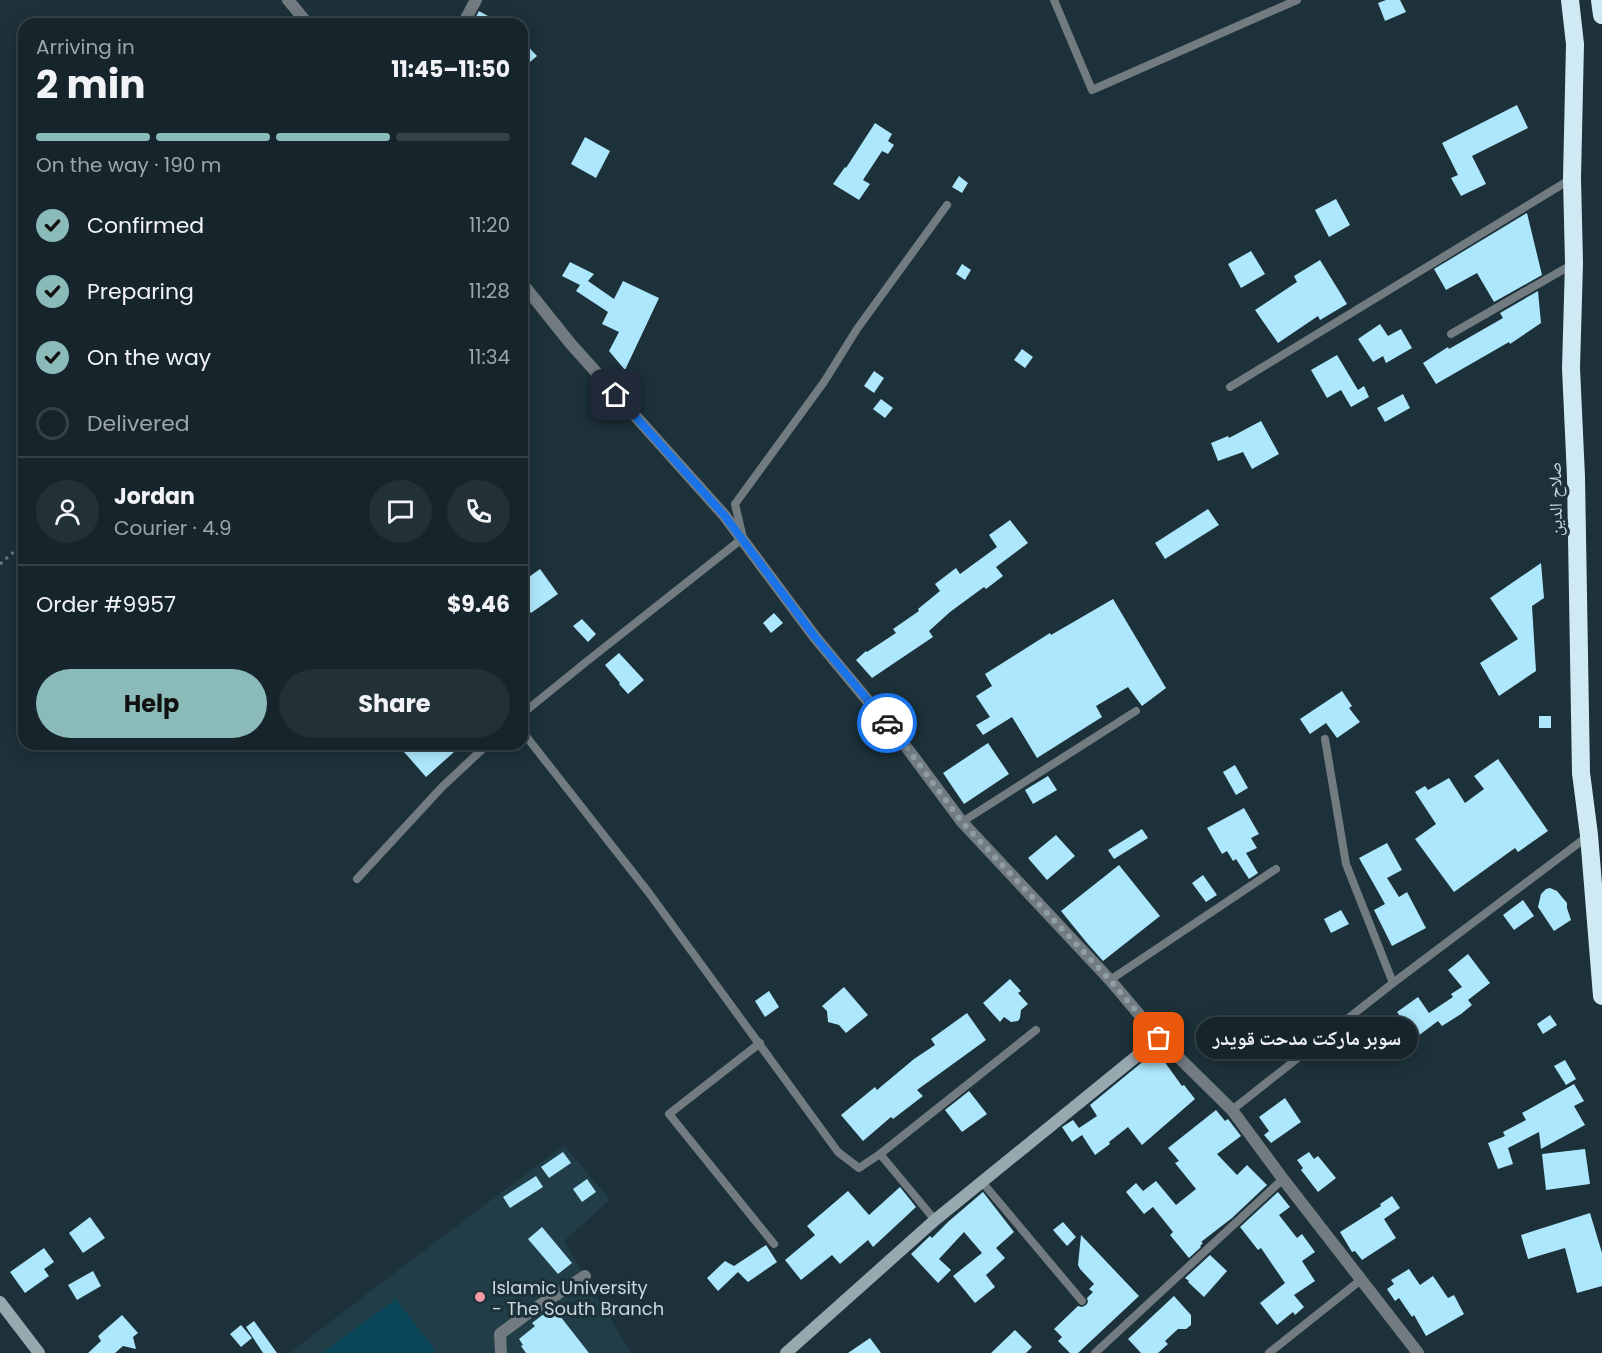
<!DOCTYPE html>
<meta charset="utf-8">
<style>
body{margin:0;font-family:Poppins,"Noto Naskh Arabic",sans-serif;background:#223137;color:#f1f3f6;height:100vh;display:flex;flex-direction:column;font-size:22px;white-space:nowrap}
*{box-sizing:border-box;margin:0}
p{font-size:20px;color:#9da5a9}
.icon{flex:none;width:33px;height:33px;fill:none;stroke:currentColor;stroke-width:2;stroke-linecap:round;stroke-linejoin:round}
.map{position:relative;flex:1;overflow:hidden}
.panel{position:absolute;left:18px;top:18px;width:510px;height:732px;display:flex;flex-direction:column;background:#15252b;border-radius:18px;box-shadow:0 3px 15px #0003,0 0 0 2px #344247}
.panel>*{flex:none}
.pin{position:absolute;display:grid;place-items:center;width:51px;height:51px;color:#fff;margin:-26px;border-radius:12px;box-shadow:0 3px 9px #0006}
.courier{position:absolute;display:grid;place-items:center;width:60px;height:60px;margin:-30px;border:4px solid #1a73e8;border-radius:50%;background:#fff;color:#222;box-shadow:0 2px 8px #0007}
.bubble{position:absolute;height:42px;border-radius:21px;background:#15252b;box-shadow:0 3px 15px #0003,0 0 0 2px #344247;font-size:20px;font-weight:700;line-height:42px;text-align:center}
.overview em{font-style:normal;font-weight:700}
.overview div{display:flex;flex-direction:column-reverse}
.overview{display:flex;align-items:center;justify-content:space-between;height:102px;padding:0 18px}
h1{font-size:39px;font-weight:700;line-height:45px}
.bar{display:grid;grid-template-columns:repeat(4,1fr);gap:9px 6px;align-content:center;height:72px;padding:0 18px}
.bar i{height:8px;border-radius:4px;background:#344247}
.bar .on{background:#8bbbb9}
.bar p{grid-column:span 4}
.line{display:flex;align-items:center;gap:15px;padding:0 18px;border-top:2px solid #344247}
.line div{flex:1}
.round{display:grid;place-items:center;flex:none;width:63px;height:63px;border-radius:32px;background:#223137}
ol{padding:0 18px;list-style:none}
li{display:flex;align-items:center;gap:18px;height:66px}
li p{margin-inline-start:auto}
li .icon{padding:6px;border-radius:50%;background:#8bbbb9;color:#111;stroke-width:4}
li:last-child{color:#9da5a9}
li i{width:33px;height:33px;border:3px solid #344247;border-radius:50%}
.button{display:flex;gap:12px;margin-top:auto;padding:12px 18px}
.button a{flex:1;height:69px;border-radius:36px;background:#8bbbb9;color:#111;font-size:24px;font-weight:700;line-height:69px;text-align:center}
.button a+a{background:#223137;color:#f1f3f6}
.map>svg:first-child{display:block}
</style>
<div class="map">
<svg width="1602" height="1353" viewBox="0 0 1602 1353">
<rect width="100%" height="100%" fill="#1c3139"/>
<!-- built -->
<polygon fill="#213e48" points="564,1145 610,1200 564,1241 631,1353 289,1353"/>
<!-- green -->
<polygon fill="#0a4758" points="396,1299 435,1350 431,1353 322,1353"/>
<!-- building -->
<g fill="#ade7fd">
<polygon points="1386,0 1400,0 1406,12 1385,21 1378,3"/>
<polygon points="479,11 502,24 472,24"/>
<polygon points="522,40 537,56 522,69"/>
<polygon points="1517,105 1528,128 1472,156 1486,184 1461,196 1451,178 1458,175 1442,143"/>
<polygon points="875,123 892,134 888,141 894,145 888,154 882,151 863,180 870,184 859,200 833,184 845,167 846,168"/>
<polygon points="585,137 610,151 596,178 571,164"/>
<polygon points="959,176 968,183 962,193 952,187"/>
<polygon points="1336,199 1350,225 1329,237 1315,210"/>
<polygon points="1527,213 1542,275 1494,302 1477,273 1446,290 1434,269"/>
<polygon points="1251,251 1265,274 1241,288 1228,264"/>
<polygon points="1320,260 1347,304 1320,320 1318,316 1278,343 1255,310 1297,282 1294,276"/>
<polygon points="570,262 594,274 588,281 614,299 623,281 659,298 625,370 609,351 619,332 602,324 608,312 576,291 580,285 562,276"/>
<polygon points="962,264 971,270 965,280 956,274"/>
<polygon points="1538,291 1541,323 1510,344 1509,342 1436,384 1423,363 1448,347 1449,349 1503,318 1500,313"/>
<polygon points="1380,324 1388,336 1401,329 1412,348 1386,363 1383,356 1373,362 1358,339"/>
<polygon points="1022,349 1033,357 1025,368 1014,360"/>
<polygon points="1337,355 1358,390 1364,386 1369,397 1351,407 1341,390 1327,398 1311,370"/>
<polygon points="874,371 884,378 874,393 864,386"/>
<polygon points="1403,394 1410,408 1385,422 1377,408"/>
<polygon points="881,399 893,408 885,418 873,409"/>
<polygon points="1261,421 1279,454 1252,469 1243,452 1218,461 1211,443 1228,436 1229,438"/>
<polygon points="1208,509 1219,525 1165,559 1155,543"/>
<polygon points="1010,520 1028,543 996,567 1003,576 986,589 984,587 950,612 929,631 933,637 872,678 856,660 866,651 867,652 896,633 893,629 919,611 918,609 940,591 935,584 956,568 960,574 997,547 989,535"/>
<polygon points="1541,563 1544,598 1532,606 1536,671 1499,696 1480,663 1518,639 1490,598"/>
<polygon points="540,569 558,594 531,613 522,601 522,582"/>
<polygon points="1113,599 1166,688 1142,706 1128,687 1096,706 1102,717 1037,758 1012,717 983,735 976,725 990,717 976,696 992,686 985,674 1050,633 1051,635"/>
<polygon points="774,613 783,623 771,633 763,623"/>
<polygon points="582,619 596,634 588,642 573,626"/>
<polygon points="619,653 644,680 628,694 619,684 620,683 605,665"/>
<polygon points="1342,691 1352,706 1349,708 1360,722 1337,738 1326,723 1310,734 1300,719"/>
<rect x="1539" y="716" width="12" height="12"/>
<polygon points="988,743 1009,774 964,804 943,773"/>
<polygon points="397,744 463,744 426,777"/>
<polygon points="1498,759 1548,831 1518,852 1515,848 1454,892 1415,839 1436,824 1415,792 1425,786 1428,790 1449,778 1465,803 1484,789 1474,776"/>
<polygon points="1235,765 1248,788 1236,795 1223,772"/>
<polygon points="1048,776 1057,790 1033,804 1025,790"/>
<polygon points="1244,808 1259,834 1251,838 1257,848 1246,853 1258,873 1249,879 1236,859 1233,861 1227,851 1222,854 1207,828"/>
<polygon points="1142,829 1148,838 1114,859 1108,850"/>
<polygon points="1056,835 1075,856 1047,880 1028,858"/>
<polygon points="1387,843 1402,870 1387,878 1399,897 1407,892 1426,928 1392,946 1374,910 1385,904 1359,858"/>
<polygon points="1119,865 1160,916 1103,961 1087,943 1061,911"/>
<polygon points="1203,875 1217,895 1206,902 1192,883"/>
<polygon points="1550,888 1557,891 1567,903 1567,908 1571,920 1554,931 1538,907 1541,894 1546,889"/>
<polygon points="1523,900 1534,916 1514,930 1503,915"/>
<polygon points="1341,910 1349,924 1331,933 1324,919"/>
<polygon points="1468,954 1490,983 1468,1000 1472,1005 1461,1014 1442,1026 1438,1021 1418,1036 1412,1027 1409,1029 1397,1012 1418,997 1429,1013 1453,997 1451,994 1462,987 1448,970"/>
<polygon points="1010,979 1021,991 1018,993 1028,1004 1021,1010 1020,1018 1018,1021 1011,1022 1004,1017 1000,1022 983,1003"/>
<polygon points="844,987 868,1015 846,1033 839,1025 828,1022 827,1011 822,1006"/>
<polygon points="769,991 779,1007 765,1017 755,1001"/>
<polygon points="967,1013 986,1040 917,1090 923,1096 893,1119 891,1117 863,1141 841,1115 875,1087 877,1090 914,1059 935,1045 931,1039"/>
<polygon points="1550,1015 1557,1025 1543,1034 1537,1024"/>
<polygon points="1157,1050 1165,1059 1164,1061 1182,1086 1184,1085 1195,1099 1142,1145 1128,1127 1109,1142 1110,1144 1095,1155 1082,1135 1072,1142 1062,1127 1073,1120 1079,1128 1097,1116 1090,1105"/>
<polygon points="1565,1060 1576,1079 1566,1085 1554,1066"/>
<polygon points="1574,1084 1584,1101 1574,1106 1585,1125 1541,1149 1539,1132 1508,1148 1513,1164 1498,1169 1488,1143 1505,1136 1503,1132 1526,1120 1522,1113"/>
<polygon points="969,1091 987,1114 962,1132 945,1110"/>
<polygon points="1285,1098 1301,1122 1271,1143 1264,1135 1269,1131 1259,1117"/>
<polygon points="1216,1110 1225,1121 1228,1119 1241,1136 1217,1154 1237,1175 1247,1165 1267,1185 1232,1218 1201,1242 1203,1243 1200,1246 1201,1247 1189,1258 1170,1235 1173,1232 1153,1207 1144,1214 1126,1192 1136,1183 1143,1191 1156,1181 1176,1205 1196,1189 1175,1163 1179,1161 1168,1148"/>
<polygon points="1585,1149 1590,1184 1546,1190 1542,1154"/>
<polygon points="563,1152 571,1163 549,1178 541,1167"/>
<polygon points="1309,1152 1314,1159 1318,1156 1336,1178 1318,1192 1301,1170 1303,1168 1297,1160"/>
<polygon points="536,1176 543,1187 510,1208 503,1197"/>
<polygon points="587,1179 596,1192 582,1202 573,1189"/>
<polygon points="900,1187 916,1207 873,1247 868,1240 840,1264 832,1255 801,1280 785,1260 815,1235 807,1226 848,1191 869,1215"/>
<polygon points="983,1192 1014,1232 996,1248 1005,1258 986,1275 995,1287 975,1303 953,1276 982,1253 964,1232 939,1259 951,1270 938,1283 911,1254 930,1236 932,1238 949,1221"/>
<polygon points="1278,1192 1290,1207 1279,1215 1297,1238 1302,1234 1315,1252 1302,1261 1315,1281 1294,1295 1304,1307 1295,1315 1293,1312 1277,1325 1260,1303 1285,1283 1261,1248 1258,1250 1240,1227"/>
<polygon points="1392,1196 1400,1208 1384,1219 1396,1238 1362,1260 1355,1251 1352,1252 1340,1232 1381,1206 1380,1204"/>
<polygon points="1590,1213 1602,1253 1602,1286 1577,1293 1565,1248 1528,1259 1521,1235"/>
<polygon points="90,1217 105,1238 83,1253 69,1233"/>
<polygon points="1063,1222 1076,1237 1067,1246 1053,1230"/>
<polygon points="542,1227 572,1263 558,1274 528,1239"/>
<polygon points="1081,1235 1139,1296 1078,1353 1070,1353 1058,1341 1062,1337 1054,1329 1078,1306 1082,1307 1086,1305 1088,1302 1087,1298 1093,1292 1089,1289 1094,1284 1080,1269 1078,1265"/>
<polygon points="766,1245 777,1262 748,1282 738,1272 718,1291 707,1278 725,1261 734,1266"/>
<polygon points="44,1248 54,1262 44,1269 49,1276 25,1293 10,1272"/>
<polygon points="1210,1255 1227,1271 1204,1297 1188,1282 1189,1281 1185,1278"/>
<polygon points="1409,1269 1420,1285 1433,1276 1448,1298 1454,1295 1464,1314 1426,1336 1414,1315 1412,1317 1399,1298 1395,1301 1387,1289 1394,1284 1391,1280"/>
<polygon points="93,1271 101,1286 77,1300 68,1285"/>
<polygon points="1174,1296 1191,1315 1191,1325 1186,1329 1178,1329 1165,1341 1168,1344 1158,1353 1141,1353 1128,1339"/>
<polygon points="553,1307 589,1353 526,1353 521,1346 523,1345 519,1339 535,1326 532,1323"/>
<polygon points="122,1315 138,1333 133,1337 136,1349 123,1346 115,1353 88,1353 101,1341 98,1336"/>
<polygon points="254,1321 277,1353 263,1353 246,1327"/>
<polygon points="241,1325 252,1338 241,1347 230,1334"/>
<polygon points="1015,1330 1032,1347 1026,1353 991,1353"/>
<polygon points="870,1338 881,1353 848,1353"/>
</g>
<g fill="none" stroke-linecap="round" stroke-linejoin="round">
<!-- path -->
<polyline stroke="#66787e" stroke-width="3" stroke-dasharray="3 4.5" stroke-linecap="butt" points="0,564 24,543"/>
<!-- lane -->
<g stroke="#727c80" stroke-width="8">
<polyline points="1054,0 1092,90 1297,0"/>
<polyline points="1451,334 1573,264"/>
<polyline points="1230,387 1571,179"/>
<polyline points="522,714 586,662 743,538 735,504 824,382 857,329 947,205"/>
<polyline points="522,731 649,893 838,1152 859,1168 880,1154 935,1220"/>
<polyline points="1325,739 1346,864 1393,983"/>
<polyline points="962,822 1136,711"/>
<polyline points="357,879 442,787 488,744"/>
<polyline points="1110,980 1276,869"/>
<polyline points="760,1043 669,1114 774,1244"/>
<polyline points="1232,1110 1393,983 1588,836"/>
<polyline points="880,1154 1036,1030"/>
<polyline points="982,1182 1082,1301"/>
<polyline points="1095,1353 1283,1179"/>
<polyline points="1269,1353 1362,1279"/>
</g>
<!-- street -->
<g stroke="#727c80" stroke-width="12">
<polyline points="288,0 308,24"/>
<polyline points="463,24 476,0"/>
<polyline points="522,283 570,343 724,515 815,637 907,748 962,822 1110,980 1159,1038 1232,1110 1283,1179 1418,1353"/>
<polyline points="501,1353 500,1334 531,1311 585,1276"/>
</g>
<!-- secondary -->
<g stroke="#98a8af" stroke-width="12">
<polyline points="0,1302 39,1353"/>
<polyline points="786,1353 935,1220 1159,1038"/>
</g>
<!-- highway -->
<g stroke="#d0eaf4" stroke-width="18">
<polyline points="1570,0 1575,44 1572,178 1574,263 1571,368 1576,477 1581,773 1589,835 1602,996"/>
<polyline points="1600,0 1602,15"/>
</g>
</g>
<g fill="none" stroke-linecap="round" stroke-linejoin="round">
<!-- done -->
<polyline stroke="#8e9ea4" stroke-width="6" stroke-dasharray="0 10.8" points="887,723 907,748 962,822 1110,980 1159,1038"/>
<!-- route -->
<polyline stroke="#1a73e8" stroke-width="8" points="616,395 724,515 815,637 887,723"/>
</g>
<!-- markers -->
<circle fill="#f49aa3" stroke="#1c3139" stroke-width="2" cx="480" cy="1297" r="6"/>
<g text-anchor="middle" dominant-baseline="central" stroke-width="6" stroke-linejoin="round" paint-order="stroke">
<!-- street labels -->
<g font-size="18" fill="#ccd8dd" stroke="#1c3139">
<text transform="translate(1555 499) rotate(-91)">صلاح الدين</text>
</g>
<!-- poi labels -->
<g font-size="18" fill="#ccd8dd" stroke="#1c3139" text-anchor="start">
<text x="492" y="1287">Islamic University<tspan x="492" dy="21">- The South Branch</tspan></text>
</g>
</g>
</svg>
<div class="pin" style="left:1159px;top:1038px;background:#ea580c"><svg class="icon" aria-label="bag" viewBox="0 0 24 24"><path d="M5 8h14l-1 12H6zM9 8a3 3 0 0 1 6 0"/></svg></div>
<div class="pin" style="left:616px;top:395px;background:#1f2937"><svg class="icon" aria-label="home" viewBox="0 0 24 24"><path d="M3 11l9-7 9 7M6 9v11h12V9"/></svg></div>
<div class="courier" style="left:887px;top:723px"><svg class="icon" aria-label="car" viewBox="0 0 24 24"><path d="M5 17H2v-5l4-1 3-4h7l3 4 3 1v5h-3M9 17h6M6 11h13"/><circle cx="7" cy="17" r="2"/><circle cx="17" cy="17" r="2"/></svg></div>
<div class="bubble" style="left:1196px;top:1017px;width:222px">سوبر ماركت مدحت قويدر</div>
<section class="panel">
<div class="overview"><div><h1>2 min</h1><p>Arriving in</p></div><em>11:45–11:50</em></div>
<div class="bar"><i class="on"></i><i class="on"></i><i class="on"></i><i></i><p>On the way · 190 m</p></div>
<ol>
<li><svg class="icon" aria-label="check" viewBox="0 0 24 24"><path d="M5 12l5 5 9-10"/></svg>Confirmed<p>11:20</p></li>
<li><svg class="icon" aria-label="check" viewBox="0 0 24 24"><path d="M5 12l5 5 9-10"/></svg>Preparing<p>11:28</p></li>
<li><svg class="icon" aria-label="check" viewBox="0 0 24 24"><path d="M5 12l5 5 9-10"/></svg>On the way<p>11:34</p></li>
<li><i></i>Delivered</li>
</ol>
<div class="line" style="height:108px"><a class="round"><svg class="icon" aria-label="person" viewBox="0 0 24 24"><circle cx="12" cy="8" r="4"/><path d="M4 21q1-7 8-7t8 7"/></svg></a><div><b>Jordan</b><p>Courier · 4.9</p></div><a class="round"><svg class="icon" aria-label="chat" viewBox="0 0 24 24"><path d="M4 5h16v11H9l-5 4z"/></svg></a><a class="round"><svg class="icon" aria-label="phone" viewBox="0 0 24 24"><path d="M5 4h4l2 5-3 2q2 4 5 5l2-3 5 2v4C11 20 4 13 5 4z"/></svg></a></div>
<div class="line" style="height:78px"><div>Order #9957</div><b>$9.46</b></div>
<div class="button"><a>Help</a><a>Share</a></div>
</section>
</div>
